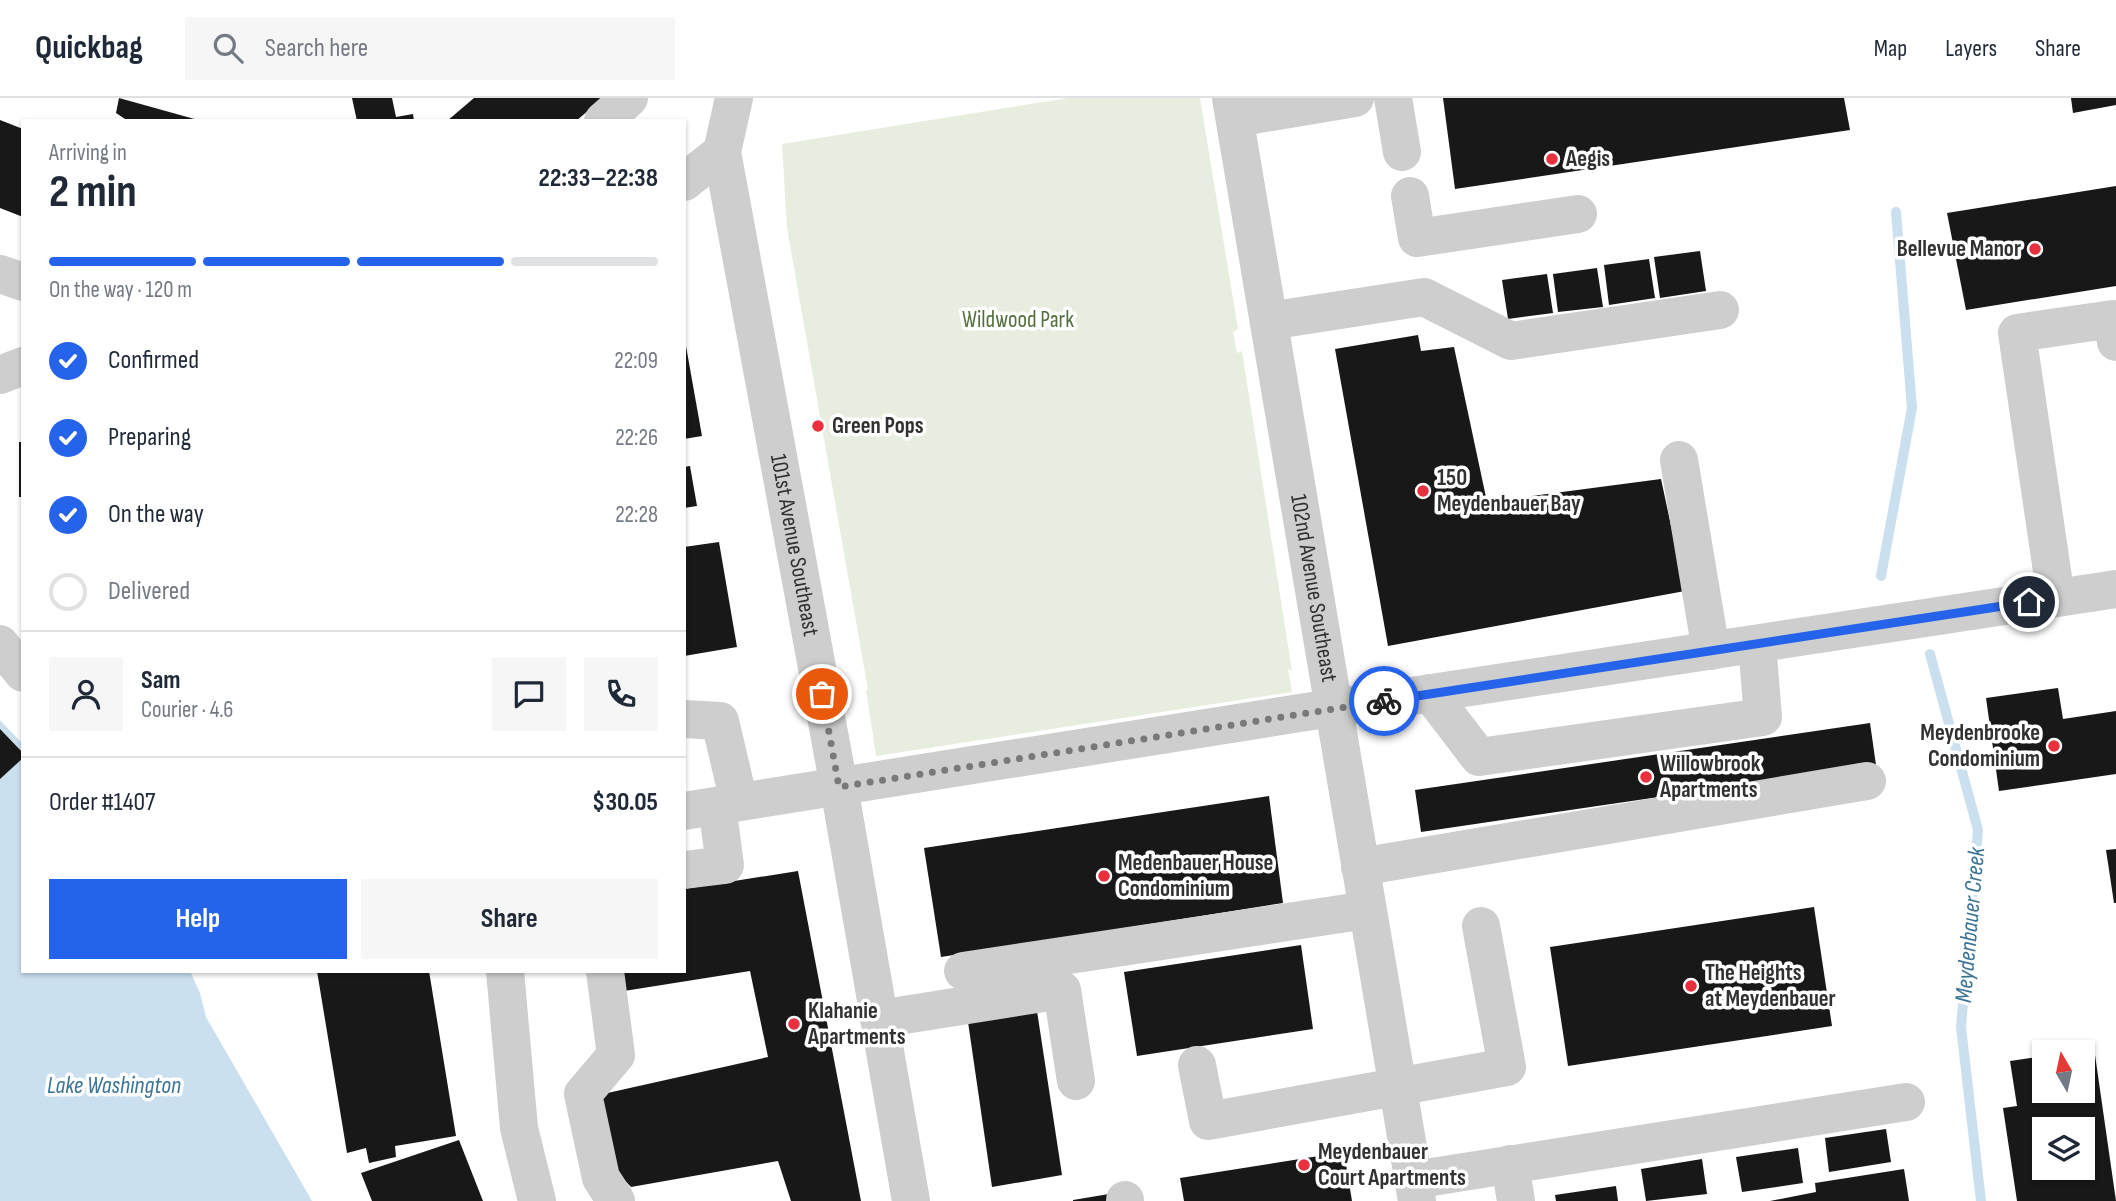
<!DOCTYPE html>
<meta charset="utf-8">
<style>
body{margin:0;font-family:"Sofia Sans Condensed",sans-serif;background:#f6f6f7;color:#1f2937;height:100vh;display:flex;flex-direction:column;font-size:26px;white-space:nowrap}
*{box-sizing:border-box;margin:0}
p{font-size:23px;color:#747a83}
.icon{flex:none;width:38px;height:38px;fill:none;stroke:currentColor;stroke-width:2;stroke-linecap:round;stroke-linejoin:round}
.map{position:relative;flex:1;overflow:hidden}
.details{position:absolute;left:21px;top:21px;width:665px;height:854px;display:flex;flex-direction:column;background:#fff;border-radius:0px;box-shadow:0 2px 5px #0004}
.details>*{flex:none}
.needle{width:46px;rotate:351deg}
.fabs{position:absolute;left:2032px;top:942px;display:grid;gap:14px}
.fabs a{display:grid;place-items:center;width:63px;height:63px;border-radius:0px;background:#fff;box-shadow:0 2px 5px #0004;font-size:35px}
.pin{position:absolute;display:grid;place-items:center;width:60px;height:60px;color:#fff;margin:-30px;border:4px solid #fff;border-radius:50%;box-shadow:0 2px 7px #0007}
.courier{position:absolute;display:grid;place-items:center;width:70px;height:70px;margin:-35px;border:5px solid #2563eb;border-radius:50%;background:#fff;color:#222;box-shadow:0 2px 9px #0007}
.summary em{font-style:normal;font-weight:700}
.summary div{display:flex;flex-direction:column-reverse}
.summary{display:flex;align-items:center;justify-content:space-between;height:119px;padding:0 28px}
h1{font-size:46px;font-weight:700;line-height:52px}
.bar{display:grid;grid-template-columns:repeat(4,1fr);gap:10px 7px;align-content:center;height:84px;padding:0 28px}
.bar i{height:9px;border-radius:5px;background:#e0e1e3}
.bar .current{background:#2563eb}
.bar p{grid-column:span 4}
.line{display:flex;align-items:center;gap:18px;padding:0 28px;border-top:2px solid #e0e1e3}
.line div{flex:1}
.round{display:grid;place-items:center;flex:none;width:74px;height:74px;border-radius:0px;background:#f6f6f7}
ol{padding:0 28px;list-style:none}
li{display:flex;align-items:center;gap:21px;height:77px}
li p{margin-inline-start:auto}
li .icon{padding:7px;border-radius:50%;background:#2563eb;color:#fff;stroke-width:4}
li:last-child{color:#747a83}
li i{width:38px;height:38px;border:4px solid #e0e1e3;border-radius:50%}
.primary-button{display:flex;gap:14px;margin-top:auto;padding:14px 28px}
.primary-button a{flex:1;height:80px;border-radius:0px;background:#2563eb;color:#fff;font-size:28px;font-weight:700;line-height:80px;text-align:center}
.primary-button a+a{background:#f6f6f7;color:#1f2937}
header{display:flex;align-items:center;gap:42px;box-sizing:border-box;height:98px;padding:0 35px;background:#fff;border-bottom:2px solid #e0e1e3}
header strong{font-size:33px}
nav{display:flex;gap:38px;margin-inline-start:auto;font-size:24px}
.search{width:490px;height:63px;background:#f6f6f7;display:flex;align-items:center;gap:18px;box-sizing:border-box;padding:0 24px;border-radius:0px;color:#747a83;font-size:26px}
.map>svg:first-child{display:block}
</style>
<header>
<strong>Quickbag</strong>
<div class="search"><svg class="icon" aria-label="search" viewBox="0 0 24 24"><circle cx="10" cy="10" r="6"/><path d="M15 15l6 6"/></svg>Search here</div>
<nav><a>Map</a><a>Layers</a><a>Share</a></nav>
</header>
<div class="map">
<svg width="2116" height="1103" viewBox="0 0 2116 1103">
<rect width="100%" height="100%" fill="#fff"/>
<!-- green -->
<polygon fill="#e7eedf" points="1068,0 1200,0 1238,231 1233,234 1237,255 1242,253 1292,573 1288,571 1292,594 876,658 866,592 868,592 787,130 782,46"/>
<!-- water -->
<polygon fill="#cbe0ee" points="0,622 23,646 23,873 190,873 200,895 206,919 312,1103 0,1103"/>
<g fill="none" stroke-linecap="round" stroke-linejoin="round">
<!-- stream -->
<g stroke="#cbe0ee" stroke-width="10">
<polyline points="1881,478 1912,310 1896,114"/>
<polyline points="1930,556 1978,732 1961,929 1981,1103"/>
</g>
</g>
<!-- building -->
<g fill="#181818" fill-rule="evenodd">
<polygon points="119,0 198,22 198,23 128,23 116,15"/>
<polygon points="352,0 392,0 396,19 413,16 414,23 357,23"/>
<polygon points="474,0 603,0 576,23 447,23"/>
<polygon points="1443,0 1844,0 1850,32 1455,91"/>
<polygon points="2071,0 2116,0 2116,7 2073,15"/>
<polygon points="0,22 23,31 23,119 0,110"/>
<polygon points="2116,88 2116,188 1966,212 1947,115"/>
<polygon points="1700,153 1706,193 1660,200 1654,159"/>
<polygon points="1649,161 1655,200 1609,207 1604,167"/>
<polygon points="1597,170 1603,209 1558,214 1553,176"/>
<polygon points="1547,176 1553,215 1508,221 1502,182"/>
<polygon points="684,237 702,338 684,341"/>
<polygon points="1418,237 1421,253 1454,249 1487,404 1661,381 1685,493 1388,548 1335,251"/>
<rect x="19" y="344" width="4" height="55"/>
<polygon points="690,368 697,408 684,410 684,369"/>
<polygon points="719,444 737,549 684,558 684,449"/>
<polygon points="2058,590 2063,621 2116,613 2116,676 1999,693 1986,600"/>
<polygon points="1870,625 1876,667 1421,734 1415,692"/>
<polygon points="0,631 23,655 23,660 0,681"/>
<polygon points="1269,698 1283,805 941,859 924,750"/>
<polygon points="2116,751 2116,805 2114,805 2106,752"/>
<polygon points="798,773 861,1103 791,1103 778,1063 631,1089 597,1053 603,996 768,959 750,873 624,893 619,873 684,873 684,791"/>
<polygon points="1814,809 1832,928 1568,968 1550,849"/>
<polygon points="1301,847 1313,931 1137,958 1124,874"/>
<polygon points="317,873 429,873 456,1038 395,1048 396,1059 369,1065 366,1050 347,1055"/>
<polygon points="1037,913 1062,1077 992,1089 968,924"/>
<path d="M2094,950L2116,1103H2017L2003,1010L2017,1008L2010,963L2044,958V992H2082V952ZM2044,1031H2082V1069H2044Z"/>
<polygon points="1886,1031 1891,1064 1829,1074 1825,1040"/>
<polygon points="459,1042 483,1103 372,1103 361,1075"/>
<polygon points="1798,1050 1803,1085 1742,1094 1736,1059"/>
<polygon points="1344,1054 1352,1103 1184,1103 1180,1080"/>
<polygon points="1702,1061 1707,1096 1646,1103 1641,1071"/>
<polygon points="1904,1071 1909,1103 1770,1103 1816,1094 1815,1085"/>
<polygon points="1616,1088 1618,1103 1556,1103 1555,1097"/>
<polygon points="1109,1096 1111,1103 1073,1103 1073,1102"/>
</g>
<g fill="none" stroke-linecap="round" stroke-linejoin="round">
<!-- minor -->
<g stroke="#cecece" stroke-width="38">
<path id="s1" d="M734,0L722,54L839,689L911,1103"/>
<path id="s2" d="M1231,0L1417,1103"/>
<polyline points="1393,0 1402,54"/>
<polyline points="1235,20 1355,0"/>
<polyline points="603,23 629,0"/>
<polyline points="684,84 722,54"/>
<polyline points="1410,98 1417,140 1578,116"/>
<polyline points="0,176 23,184"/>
<polyline points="1269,223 1424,199 1511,243 1720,212"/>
<polyline points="0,277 23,268"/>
<polyline points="1679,362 1711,553"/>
<polyline points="2056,500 2017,235 2113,221 2116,244"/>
<polyline points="0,546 23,575"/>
<polyline points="1430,595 1479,659 1763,619 1757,546"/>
<polyline points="684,621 720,623 739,704"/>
<polyline points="684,713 1306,614 2116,491"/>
<polyline points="1360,769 1867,683"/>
<polyline points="684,772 725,767 717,708"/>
<polyline points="505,873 519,1030 537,1103"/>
<polyline points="605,873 616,957 583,996 601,1080 616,1103"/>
<polyline points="963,873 1367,812"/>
<polyline points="879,921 1062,892 1076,983"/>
<polyline points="1197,967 1208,1023 1507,969 1481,828"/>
<polyline points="1510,1066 1516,1103"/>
<polyline points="1413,1082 1906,1004"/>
<polyline points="1125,1102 1125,1103"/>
</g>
</g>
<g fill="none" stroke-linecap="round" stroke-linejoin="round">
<!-- done -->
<polyline stroke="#797979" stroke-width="7" stroke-dasharray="0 12.6" points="822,596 839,689 1384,603"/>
<!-- route -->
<polyline stroke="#2563eb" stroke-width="9" points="1384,603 2029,504"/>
</g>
<!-- markers -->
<g fill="#eb303d" stroke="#fff" stroke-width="2.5">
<circle cx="1552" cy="61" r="7"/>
<circle cx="2035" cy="151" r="7"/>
<circle cx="818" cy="328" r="7"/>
<circle cx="1423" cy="393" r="7"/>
<circle cx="2054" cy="648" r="7"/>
<circle cx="1646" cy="679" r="7"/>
<circle cx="1104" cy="778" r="7"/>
<circle cx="1691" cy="888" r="7"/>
<circle cx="794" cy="926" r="7"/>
<circle cx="1304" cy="1067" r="7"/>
</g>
<g text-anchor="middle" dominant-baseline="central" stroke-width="7" stroke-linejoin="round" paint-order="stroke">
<!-- poi labels -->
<g font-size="23" font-weight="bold" fill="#313131" stroke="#fff" text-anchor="start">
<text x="1566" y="61">Aegis</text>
<text x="2021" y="151" text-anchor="end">Bellevue Manor</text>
<text x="832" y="328">Green Pops</text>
<text x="1437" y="380">150<tspan x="1437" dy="26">Meydenbauer Bay</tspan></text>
<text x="2040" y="635" text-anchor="end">Meydenbrooke<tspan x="2040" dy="26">Condominium</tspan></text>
<text x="1660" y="666">Willowbrook<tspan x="1660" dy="26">Apartments</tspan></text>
<text x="1118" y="765">Medenbauer House<tspan x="1118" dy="26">Condominium</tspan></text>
<text x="1705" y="875">The Heights<tspan x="1705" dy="26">at Meydenbauer</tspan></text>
<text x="808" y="913">Klahanie<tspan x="808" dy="26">Apartments</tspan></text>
<text x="1318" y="1054">Meydenbauer<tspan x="1318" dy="26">Court Apartments</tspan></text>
</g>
<!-- park labels -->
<g font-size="23" fill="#536f3c" stroke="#fff">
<text x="1018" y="222">Wildwood Park</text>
</g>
<!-- street labels -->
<g font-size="23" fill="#313131" stroke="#fff">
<text stroke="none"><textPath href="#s1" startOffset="455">101st Avenue Southeast</textPath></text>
<text stroke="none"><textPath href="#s2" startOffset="497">102nd Avenue Southeast</textPath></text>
</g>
<!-- water labels -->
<g font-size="24" font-style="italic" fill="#3b7396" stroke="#fff">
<text transform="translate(1970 827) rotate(-85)">Meydenbauer Creek</text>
<text x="114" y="987">Lake Washington</text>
</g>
</g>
</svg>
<div class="fabs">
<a><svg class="needle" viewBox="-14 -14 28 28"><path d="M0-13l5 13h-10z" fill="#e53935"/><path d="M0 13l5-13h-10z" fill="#747a83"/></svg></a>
<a><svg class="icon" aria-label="layers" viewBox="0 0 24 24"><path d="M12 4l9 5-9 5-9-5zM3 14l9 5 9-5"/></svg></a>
</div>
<div class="pin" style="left:822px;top:596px;background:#ea580c"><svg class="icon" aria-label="bag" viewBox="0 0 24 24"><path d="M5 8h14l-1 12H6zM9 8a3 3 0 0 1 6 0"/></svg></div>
<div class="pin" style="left:2029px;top:504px;background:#1f2937"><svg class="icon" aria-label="home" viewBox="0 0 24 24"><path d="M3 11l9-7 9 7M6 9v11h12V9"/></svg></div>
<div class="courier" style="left:1384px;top:603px"><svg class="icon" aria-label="bike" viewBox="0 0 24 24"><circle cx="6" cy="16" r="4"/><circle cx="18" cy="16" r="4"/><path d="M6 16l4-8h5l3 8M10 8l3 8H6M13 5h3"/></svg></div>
<section class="details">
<div class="summary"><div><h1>2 min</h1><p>Arriving in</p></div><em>22:33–22:38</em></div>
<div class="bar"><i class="current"></i><i class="current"></i><i class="current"></i><i></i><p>On the way · 120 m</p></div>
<ol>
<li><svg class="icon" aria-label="check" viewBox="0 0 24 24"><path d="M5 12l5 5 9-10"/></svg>Confirmed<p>22:09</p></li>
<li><svg class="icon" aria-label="check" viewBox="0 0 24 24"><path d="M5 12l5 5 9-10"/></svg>Preparing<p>22:26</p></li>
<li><svg class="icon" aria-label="check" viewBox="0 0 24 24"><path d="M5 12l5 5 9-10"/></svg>On the way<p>22:28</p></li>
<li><i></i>Delivered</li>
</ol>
<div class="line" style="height:126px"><a class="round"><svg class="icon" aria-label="person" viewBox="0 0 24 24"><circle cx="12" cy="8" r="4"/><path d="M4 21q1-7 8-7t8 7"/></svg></a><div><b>Sam</b><p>Courier · 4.6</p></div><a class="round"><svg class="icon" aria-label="chat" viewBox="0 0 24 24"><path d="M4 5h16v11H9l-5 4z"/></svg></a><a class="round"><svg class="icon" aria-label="phone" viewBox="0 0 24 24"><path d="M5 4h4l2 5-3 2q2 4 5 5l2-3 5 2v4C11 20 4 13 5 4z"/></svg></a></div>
<div class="line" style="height:91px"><div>Order #1407</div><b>$30.05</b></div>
<div class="primary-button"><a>Help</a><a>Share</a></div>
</section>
</div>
